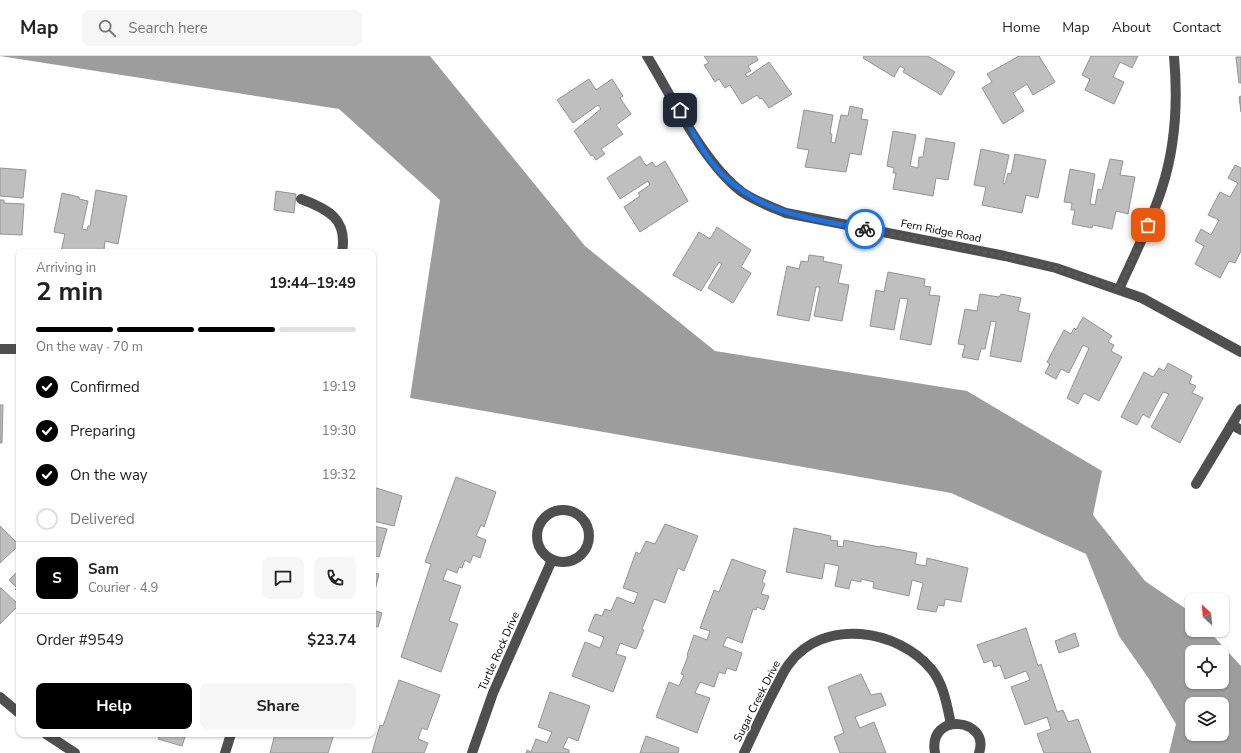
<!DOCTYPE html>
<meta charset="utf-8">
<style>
body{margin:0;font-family:"Nunito Sans",sans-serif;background:#f6f6f6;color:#222;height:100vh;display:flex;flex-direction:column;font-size:15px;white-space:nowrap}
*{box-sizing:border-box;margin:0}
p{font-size:13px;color:#767676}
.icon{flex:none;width:22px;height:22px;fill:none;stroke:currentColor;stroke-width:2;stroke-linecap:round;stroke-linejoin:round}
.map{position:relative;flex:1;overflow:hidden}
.panel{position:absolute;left:16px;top:193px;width:360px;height:488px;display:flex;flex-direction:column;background:#fff;border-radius:8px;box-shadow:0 1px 3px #0004}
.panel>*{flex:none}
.needle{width:26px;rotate:334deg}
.controls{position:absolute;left:1185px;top:537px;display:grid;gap:8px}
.controls a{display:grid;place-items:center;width:44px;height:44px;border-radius:8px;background:#fff;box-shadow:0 1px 3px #0004;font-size:20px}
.pin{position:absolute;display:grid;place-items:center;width:34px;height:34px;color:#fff;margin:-17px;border-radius:8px;box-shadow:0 2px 6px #0006}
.courier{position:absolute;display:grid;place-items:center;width:40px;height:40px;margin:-20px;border:3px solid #1a73e8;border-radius:50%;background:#fff;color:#222;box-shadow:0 1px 5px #0007}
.overview em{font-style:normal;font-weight:700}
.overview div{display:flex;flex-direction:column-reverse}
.overview{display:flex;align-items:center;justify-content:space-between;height:68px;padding:0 20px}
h1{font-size:26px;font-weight:700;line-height:30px}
.bar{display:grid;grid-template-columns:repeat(4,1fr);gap:6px 4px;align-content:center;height:48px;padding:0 20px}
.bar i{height:5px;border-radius:3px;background:#e0e0e0}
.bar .active{background:#000}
.bar p{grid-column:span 4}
.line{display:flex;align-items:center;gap:10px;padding:0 20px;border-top:1px solid #e0e0e0}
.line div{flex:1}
.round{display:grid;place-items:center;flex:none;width:42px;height:42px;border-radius:8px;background:#f6f6f6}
ol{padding:0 20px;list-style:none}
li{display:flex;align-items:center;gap:12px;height:44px}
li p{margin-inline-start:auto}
li .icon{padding:4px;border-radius:50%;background:#000;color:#fff;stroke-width:4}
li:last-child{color:#767676}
li i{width:22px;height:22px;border:2px solid #e0e0e0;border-radius:50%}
.button{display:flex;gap:8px;margin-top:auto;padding:8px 20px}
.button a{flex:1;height:46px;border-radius:8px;background:#000;color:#fff;font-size:16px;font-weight:700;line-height:46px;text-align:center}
.button a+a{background:#f6f6f6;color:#222}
header{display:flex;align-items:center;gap:24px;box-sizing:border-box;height:56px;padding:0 20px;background:#fff;border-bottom:1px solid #e0e0e0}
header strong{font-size:19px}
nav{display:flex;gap:22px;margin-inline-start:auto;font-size:14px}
.search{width:280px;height:36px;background:#f6f6f6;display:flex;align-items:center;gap:10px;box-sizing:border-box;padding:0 14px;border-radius:8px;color:#767676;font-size:15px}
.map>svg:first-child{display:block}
</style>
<header>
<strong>Map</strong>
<div class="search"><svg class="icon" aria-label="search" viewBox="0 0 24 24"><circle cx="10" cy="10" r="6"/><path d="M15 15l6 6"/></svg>Search here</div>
<nav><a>Home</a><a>Map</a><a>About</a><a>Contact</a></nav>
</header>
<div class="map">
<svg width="1241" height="697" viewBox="0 0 1241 697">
<rect width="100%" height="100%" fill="#fff"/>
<!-- water -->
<path fill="#9d9d9d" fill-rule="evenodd" d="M0,0H430L585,190L715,295L967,335L1102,415L1093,459L1145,525L1192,557V574H1208L1241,610V697H1169L1176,668L1149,623L1119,580L1086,498L951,437L410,342L440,144L339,53ZM1192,596H1222V626H1192ZM1192,648H1222V678H1192Z"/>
<!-- building -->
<g fill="#bfbfbf" stroke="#939393">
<polygon points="704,0 756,0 758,4 748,10 751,15 745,18 747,21 769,6 792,38 769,52 762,42 760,43 757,39 742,48 730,29 725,32 719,23 715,26 704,9 709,7"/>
<polygon points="864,0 928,0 955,16 941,39 903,16 905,13 900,10 894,21 863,2"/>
<polygon points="1019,0 1039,0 1055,26 1033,39 1027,28 1013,37 1024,55 1003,68 982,32 992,26 987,18"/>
<polygon points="1091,0 1138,0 1132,12 1120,6 1113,21 1124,26 1114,48 1085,34 1090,23 1082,19"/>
<polygon points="1236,1 1241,1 1241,27 1239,27"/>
<polygon points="589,23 596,34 612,23 623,40 620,42 631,58 616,69 623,78 601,93 605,98 596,104 593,99 591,100 574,75 601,53 598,49 573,67 557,44"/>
<polygon points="1241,40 1241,56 1239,41"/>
<polygon points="850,50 863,53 861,63 868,64 861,99 850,97 846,116 805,111 809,94 797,92 804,54 833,59 830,78 832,78 831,86 835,87 841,59 848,60"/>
<polygon points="893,75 916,79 910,110 918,112 919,101 923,101 926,82 955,87 948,124 936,122 933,140 893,133 896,117 893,117 894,112 887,110"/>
<polygon points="981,93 1009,99 1003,127 1005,128 1008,117 1011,118 1015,98 1046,104 1038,142 1026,139 1022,157 982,149 986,131 974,129"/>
<polygon points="640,100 646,110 652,106 656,111 665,105 688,145 640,176 624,151 640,140 638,137 650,129 648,125 620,143 607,122"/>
<polygon points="1110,103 1123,105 1120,119 1135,121 1128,158 1116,155 1112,173 1093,169 1092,172 1072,168 1075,154 1071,154 1072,147 1064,146 1070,113 1095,118 1090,148 1095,149 1098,133 1102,134"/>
<polygon points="1235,109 1241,112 1241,195 1235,207 1229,205 1220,222 1195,208 1204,190 1195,185 1201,173 1211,179 1219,164 1208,159 1220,136 1230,141 1238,127 1228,122"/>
<polygon points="0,112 26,114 23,142 0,140"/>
<polygon points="96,134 127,140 118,188 105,185 104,194 98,193 97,196 61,195 65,178 54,176 62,137 79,141 79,143 88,145 82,173 87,174 88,170 90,170"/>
<polygon points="276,135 296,138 294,157 274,154"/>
<polygon points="0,144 4,144 4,147 24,148 22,179 0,178"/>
<polygon points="717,171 751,194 741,211 751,217 733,247 708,232 722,208 719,206 701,235 673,219 699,176 710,183"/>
<polygon points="809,199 824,201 823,205 842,209 838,227 849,229 842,265 814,260 820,231 816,231 809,265 777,259 787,210 799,213 801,205 808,206"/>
<polygon points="888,216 925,223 924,230 931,231 929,239 940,240 931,289 900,283 908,243 900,242 894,274 870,270 876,234 884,236"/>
<polygon points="980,238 999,241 1001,238 1021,242 1018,255 1030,258 1021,306 990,300 996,266 991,265 985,293 981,293 978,304 962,301 965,289 958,288 965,253 977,255"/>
<polygon points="1083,261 1112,280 1108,286 1114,289 1111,295 1122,301 1099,345 1084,337 1078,348 1067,342 1089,292 1083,289 1069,317 1061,313 1056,323 1045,317 1050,308 1047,306 1064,274 1071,278 1074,272 1076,274"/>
<polygon points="1168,307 1192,320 1189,327 1196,330 1192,337 1203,342 1180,387 1151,371 1169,338 1163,336 1149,362 1143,358 1137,369 1121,361 1144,316 1153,321 1159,312 1164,315"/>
<polygon points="0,349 3,349 2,387 0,387"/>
<polygon points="456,421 496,436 484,471 481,469 476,480 486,484 480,502 473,499 470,507 465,504 462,512 459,511 457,517 447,513 443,524 461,530 449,565 458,568 441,616 401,601 431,508 425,506"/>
<polygon points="373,431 402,440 394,470 373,465"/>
<polygon points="665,468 698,480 684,515 678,512 665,547 654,543 642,573 644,574 636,593 620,587 616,598 626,601 613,636 572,620 585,586 600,592 604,581 588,575 595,558 602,560 605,553 611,555 617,541 634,548 638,537 623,532 636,496 640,498 646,485 655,488"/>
<polygon points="0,470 19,489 0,507"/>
<polygon points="373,470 387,473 379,501 373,499"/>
<polygon points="794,472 831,480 830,484 838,485 837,490 843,491 844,484 880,491 880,490 917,497 915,508 926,510 927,502 968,512 961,546 945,543 944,550 938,549 936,556 917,553 923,527 912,524 909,540 873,532 874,526 861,523 861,526 851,524 849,533 835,530 839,510 825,507 822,523 786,516"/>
<polygon points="732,503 766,515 762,526 765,528 761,538 769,540 764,554 757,551 756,554 753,553 742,587 727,581 723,590 742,597 736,615 727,612 725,618 719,616 714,631 700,626 695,637 710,642 697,677 656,661 669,626 679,630 684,619 681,618 688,600 687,599 694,579 707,584 710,575 700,572 714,534 719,536"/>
<polygon points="19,514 19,537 15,533 17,532 9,524"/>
<polygon points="373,517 379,518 373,542"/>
<polygon points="1,532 19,549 0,568 0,532"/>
<polygon points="373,554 382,557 378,571 373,570"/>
<polygon points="1026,572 1038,610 1041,608 1057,656 1063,654 1068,666 1078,663 1091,697 1044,697 1037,678 1051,673 1047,661 1025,669 1011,631 1030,624 1026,615 1005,623 1000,609 994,611 992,604 984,607 977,589"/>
<polygon points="1075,577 1079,590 1059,597 1055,585"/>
<polygon points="861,618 871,639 881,637 886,649 855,661 860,672 874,666 886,697 840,697 834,681 844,677 828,631"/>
<polygon points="399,624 440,639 427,674 422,672 418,683 428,687 424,697 372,697 380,669 383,670"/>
<polygon points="550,636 590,650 578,685 568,681 563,692 569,694 569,697 526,697 527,694 531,696 536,683 547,687 552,676 538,671"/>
<polygon points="160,678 186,678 182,690 158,683"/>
<polygon points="275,678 285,680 286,678 334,678 328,697 270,697"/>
<polygon points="646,680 679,692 678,697 640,697"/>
</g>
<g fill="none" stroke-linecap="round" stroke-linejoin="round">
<!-- minor -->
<g stroke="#4f4f4f" stroke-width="10">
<path d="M647,0C672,41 704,108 742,136C755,145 771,151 786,157L1005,200L1056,212L1142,242L1241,296"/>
<path d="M301,143C328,153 348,163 342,196"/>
<path d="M1119,233C1134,200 1151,167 1162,132C1176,89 1178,45 1174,0"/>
<polyline points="0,293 19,293"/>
<polyline points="1232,369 1241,374"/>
<polyline points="1196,428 1241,353"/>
<circle cx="563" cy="480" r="26"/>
<polyline points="0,641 19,657"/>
<polyline points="46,678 75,697"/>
<polyline points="225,697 231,678"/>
<polyline points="472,697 493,637 552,504"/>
<path d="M744,697C755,674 765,651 777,629C781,622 784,614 789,608C823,561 899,573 932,614C944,629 947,650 951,668"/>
<path d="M935,697C927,655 991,662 979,697"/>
</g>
</g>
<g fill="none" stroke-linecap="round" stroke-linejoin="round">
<!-- done -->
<polyline stroke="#595959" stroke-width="4" stroke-dasharray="0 7.2" points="865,173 1005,200 1056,212 1119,233 1148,169"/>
<!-- route -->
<path stroke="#1a73e8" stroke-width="5" d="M680,54C693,76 705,101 722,118C764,159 811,162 865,173"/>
</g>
<g text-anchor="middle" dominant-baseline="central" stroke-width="3" stroke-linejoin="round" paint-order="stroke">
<!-- street labels -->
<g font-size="11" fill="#000" stroke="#fff">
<text transform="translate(941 175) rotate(11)">Fern Ridge Road</text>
<text transform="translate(499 595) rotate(-66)">Turtle Rock Drive</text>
<text transform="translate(757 645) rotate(-63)">Sugar Creek Drive</text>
</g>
</g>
</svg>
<div class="controls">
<a><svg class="needle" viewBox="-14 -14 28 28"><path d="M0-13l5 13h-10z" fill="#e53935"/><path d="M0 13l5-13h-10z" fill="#767676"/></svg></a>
<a><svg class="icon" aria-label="locate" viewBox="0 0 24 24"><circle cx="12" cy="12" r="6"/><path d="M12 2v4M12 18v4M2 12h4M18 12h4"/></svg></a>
<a><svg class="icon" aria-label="layers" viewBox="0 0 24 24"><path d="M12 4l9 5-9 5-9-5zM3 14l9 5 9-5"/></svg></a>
</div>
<div class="pin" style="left:1148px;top:169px;background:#ea580c"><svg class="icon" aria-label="bag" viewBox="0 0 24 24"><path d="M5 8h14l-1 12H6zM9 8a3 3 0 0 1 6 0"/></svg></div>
<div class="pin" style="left:680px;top:54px;background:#1f2937"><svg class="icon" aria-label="home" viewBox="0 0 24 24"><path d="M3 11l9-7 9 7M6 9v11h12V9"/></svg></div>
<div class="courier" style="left:865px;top:173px"><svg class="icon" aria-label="bike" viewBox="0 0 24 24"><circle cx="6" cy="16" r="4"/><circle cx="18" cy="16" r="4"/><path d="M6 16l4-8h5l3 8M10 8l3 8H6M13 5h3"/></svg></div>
<section class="panel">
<div class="overview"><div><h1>2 min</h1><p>Arriving in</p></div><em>19:44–19:49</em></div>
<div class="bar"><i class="active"></i><i class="active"></i><i class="active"></i><i></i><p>On the way · 70 m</p></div>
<ol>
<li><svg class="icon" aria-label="check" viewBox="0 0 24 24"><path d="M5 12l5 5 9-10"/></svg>Confirmed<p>19:19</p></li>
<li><svg class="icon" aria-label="check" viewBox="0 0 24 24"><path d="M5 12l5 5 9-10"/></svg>Preparing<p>19:30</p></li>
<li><svg class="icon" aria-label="check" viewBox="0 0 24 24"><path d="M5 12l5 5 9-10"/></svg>On the way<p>19:32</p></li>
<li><i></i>Delivered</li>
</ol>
<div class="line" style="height:72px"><b class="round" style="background:#000;color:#fff">S</b><div><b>Sam</b><p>Courier · 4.9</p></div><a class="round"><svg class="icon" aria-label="chat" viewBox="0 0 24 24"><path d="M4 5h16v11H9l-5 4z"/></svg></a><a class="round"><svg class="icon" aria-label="phone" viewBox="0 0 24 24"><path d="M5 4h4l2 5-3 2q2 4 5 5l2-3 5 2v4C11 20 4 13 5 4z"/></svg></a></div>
<div class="line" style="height:52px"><div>Order #9549</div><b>$23.74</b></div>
<div class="button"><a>Help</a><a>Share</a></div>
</section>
</div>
